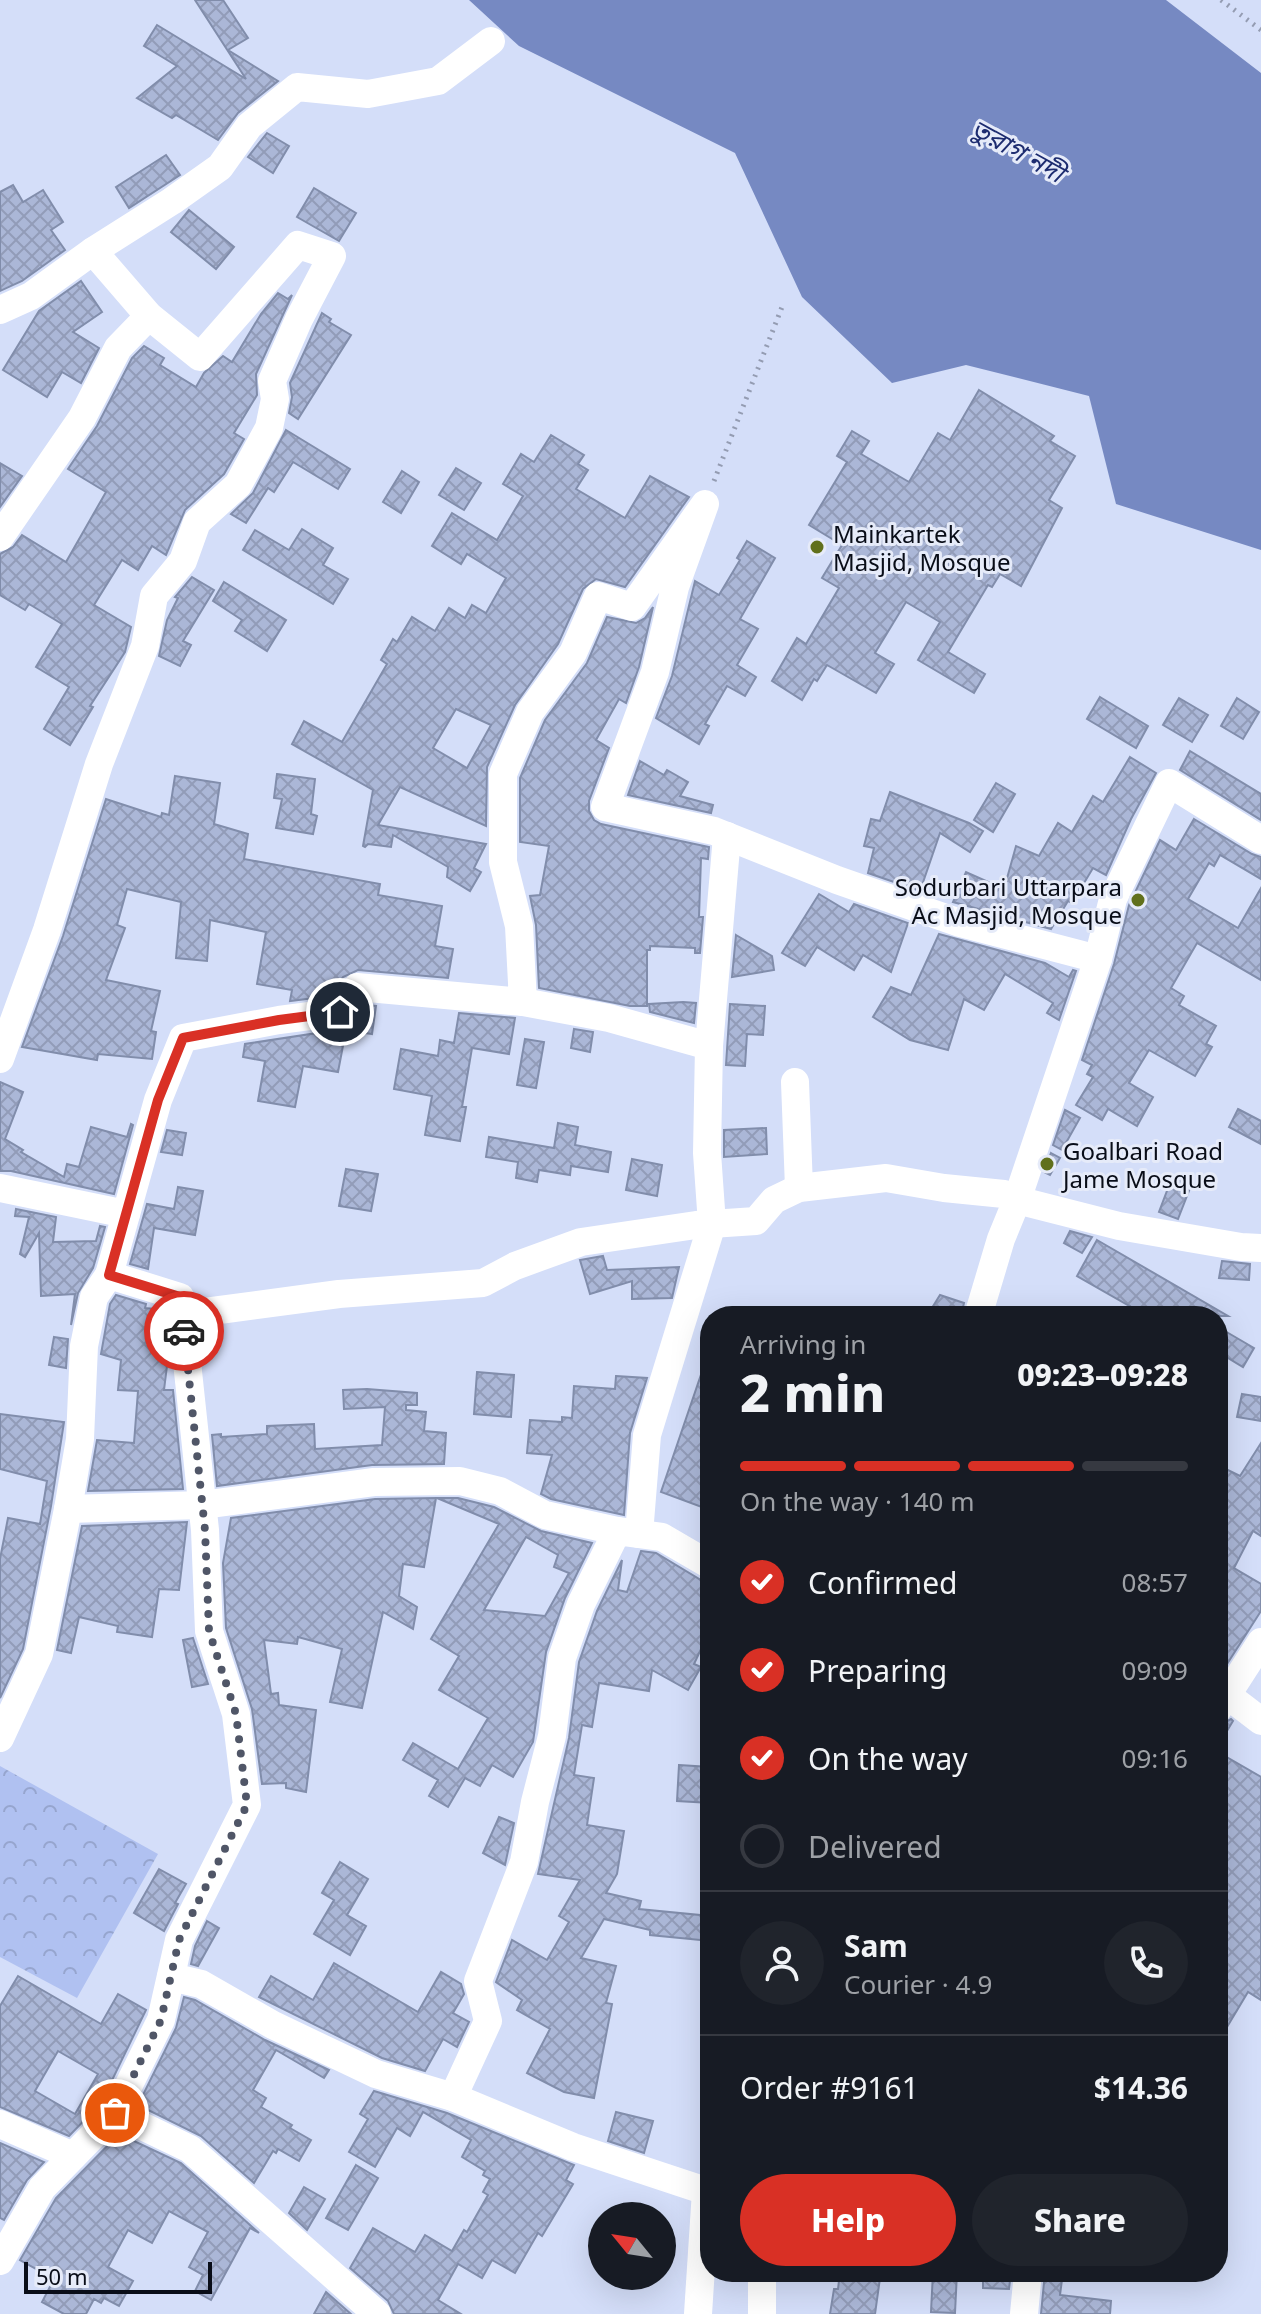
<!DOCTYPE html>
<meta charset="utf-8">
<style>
body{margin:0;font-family:"Noto Sans","Noto Sans Bengali",sans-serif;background:#20242c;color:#f1f3f6;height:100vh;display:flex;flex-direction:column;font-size:30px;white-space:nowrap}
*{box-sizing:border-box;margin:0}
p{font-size:26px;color:#9ea1a6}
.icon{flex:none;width:44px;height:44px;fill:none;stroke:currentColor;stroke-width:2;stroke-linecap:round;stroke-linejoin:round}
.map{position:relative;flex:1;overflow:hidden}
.details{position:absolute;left:700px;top:1306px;width:528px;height:976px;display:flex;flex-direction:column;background:#171b24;border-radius:32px;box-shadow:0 8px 32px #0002}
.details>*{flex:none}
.needle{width:52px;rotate:300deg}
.tools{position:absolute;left:588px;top:2202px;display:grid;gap:16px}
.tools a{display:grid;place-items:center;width:88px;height:88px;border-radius:50%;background:#171b24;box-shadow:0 8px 32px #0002;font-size:40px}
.scale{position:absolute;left:24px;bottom:20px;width:188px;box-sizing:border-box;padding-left:8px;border:4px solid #090d18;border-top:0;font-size:22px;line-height:28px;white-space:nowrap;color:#090d18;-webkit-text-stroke:6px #e6ebf9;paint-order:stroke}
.pin{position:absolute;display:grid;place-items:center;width:68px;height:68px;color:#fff;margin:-34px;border:4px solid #fff;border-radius:50%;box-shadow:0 2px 8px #0007}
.courier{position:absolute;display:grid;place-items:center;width:80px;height:80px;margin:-40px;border:6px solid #d93025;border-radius:50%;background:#fff;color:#222;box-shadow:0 2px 10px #0007}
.summary em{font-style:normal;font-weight:800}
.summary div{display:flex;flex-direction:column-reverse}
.summary{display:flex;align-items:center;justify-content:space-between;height:136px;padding:0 40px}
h1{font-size:52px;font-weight:800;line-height:60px}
.bar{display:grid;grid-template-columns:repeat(4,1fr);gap:12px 8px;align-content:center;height:96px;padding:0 40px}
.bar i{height:10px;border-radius:6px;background:#363941}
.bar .on{background:#d93025}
.bar p{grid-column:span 4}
.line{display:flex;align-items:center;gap:20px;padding:0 40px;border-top:2px solid #363941}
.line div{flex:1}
.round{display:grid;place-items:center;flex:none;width:84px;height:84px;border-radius:42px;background:#20242c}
ol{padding:0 40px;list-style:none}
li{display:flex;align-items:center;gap:24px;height:88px}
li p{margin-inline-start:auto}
li .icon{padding:8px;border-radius:50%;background:#d93025;color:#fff;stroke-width:4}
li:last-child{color:#9ea1a6}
li i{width:44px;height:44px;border:4px solid #363941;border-radius:50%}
.primary-button{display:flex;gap:16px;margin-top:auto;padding:16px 40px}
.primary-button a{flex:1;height:92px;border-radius:48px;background:#d93025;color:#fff;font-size:32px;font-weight:800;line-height:92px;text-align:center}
.primary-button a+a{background:#20242c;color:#f1f3f6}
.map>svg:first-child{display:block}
</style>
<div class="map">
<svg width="1261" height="2314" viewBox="0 0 1261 2314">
<defs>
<pattern id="park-crowns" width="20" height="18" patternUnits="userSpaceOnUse" patternTransform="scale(2)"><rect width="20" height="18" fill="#b0c1f1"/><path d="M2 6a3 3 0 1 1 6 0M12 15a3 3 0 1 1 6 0" fill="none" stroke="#96a5ce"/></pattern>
<pattern id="building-cross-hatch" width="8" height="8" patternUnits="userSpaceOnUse" patternTransform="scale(2)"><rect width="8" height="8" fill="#abb7d7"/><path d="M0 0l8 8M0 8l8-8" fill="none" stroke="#929cb8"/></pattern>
</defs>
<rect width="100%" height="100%" fill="#d4def9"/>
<!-- park -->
<polygon fill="url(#park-crowns)" points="0,1766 158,1854 77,1998 0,1957"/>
<!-- water -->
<polygon fill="#7689c2" points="469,0 1166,0 1261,73 1261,550 1116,504 1089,396 966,365 892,383 802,297 735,153 519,46"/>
<!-- building -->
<g fill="url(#building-cross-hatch)" stroke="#818dab" stroke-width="2" fill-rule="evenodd">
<polygon points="195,0 223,0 248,38 228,50 278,81 238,113 218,140 176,115 172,118 137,98 177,66 144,46 157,25 246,79"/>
<polygon points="267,133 289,146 273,173 248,157"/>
<polygon points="166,155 180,175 129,208 116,187"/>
<polygon points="13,185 23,202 43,190 63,222 51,230 65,250 22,281 0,291 0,192"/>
<polygon points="314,188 356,213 339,241 297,217"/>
<polygon points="189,210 234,247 216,269 171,232"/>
<polygon points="81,281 102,312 73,332 99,348 81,383 62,372 47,397 3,370 39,311"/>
<polygon points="278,293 288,299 292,295 256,374 257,395 234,433 244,439 224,474 185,510 166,555 152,546 138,570 122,560 94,605 131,627 125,652 90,706 93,707 70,745 44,729 69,687 36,667 62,624 29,604 25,610 0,595 0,554 13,547 22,535 66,562 106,492 68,469 97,426 132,358 144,346 164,358 160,365 196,387 204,373 223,356 232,362 261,314"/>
<polygon points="322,313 331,319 329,322 351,335 298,419 289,413 292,397 290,383"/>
<polygon points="979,390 1054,436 1050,441 1075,456 1049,500 1062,508 1021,586 1000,574 992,587 988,585 948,652 985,674 974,693 918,660 940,622 906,602 875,653 894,664 876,693 827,665 817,681 814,679 802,700 772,681 797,638 806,644 839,588 822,578 842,545 809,525 847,462 837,456 852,431 869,441 861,454 909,482 938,433 950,440"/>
<polygon points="286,430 350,469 338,489 293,462 274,492 268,488 246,523 231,514 253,493"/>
<path d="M551,435L584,455L578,464L588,470L576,489L625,518L650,476L689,497L625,587L596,579L583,589L558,644L515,705L487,767L486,826L400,787L378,825L486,844L474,868L481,872L470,891L447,877L448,867L393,835L391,847L368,844L365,847L363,846L373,790L292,744L304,721L342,742L387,664L381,660L393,639L397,642L412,617L435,631L449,608L465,618L472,605L486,613L506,578L467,554L461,564L432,546L452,513L497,540L523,496L503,484L521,454L534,462ZM456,709L491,725L467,768L433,748Z"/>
<polygon points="0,463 22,476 0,507"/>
<polygon points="456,468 481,483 464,510 439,495"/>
<polygon points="402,471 419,482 401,513 383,502"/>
<polygon points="302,529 333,548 323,565 348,579 333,604 243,550 255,530 289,550"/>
<polygon points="747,541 775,558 740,619 758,629 737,665 756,677 745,696 727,686 705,724 709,726 699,744 656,718 672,676 695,581 719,595 740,560 737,558"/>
<polygon points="192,577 214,590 183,641 191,645 180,666 159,656 167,620 178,598 175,597"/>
<polygon points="224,582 286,620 267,651 235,631 242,620 213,601"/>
<polygon points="653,607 639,667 626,703 619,699 596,740 609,748 589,801 589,811 594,820 601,824 709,847 708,859 701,858 699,917 703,917 700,953 695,953 695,948 650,946 650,950 647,950 647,1006 630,1006 539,988 536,925 530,896 540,895 549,846 520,842 520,778 545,720 587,663 607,617 636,623 645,618"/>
<polygon points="1100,697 1148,726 1136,748 1087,719"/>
<polygon points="1179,698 1208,715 1192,742 1163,725"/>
<polygon points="1237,698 1259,712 1243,739 1221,726"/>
<polygon points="1190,751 1261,794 1261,820 1180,770"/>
<polygon points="1130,757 1156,773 1131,819 1106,875 1093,868 1072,903 1068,901 1051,929 953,902 966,872 1004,889 1016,846 1039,856 1058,823 1072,832 1093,796 1103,802"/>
<polygon points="640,761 664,775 667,770 688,782 680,796 713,805 711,813 628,795"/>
<polygon points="277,774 315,779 311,814 317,816 313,834 276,828 282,799 274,798"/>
<polygon points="175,776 220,783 214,824 248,834 244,859 380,884 378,895 442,906 435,946 453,949 448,978 358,970 343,977 330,996 290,1001 292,990 257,984 266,932 210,920 207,961 176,958 181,902 127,889 117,925 125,928 106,980 160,991 151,1031 156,1032 152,1059 98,1054 97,1060 22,1047 63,936 106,799 161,817 162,813 169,815"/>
<polygon points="996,783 1015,794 993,832 974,820"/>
<polygon points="890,792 969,823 983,831 970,852 940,833 920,891 868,873 874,848 864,846 871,819 880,821"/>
<polygon points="1194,819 1252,854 1261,857 1261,879 1220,855 1214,866 1209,863 1188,899 1238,928 1261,888 1261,980 1197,943 1171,988 1184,996 1179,1005 1216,1026 1206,1044 1212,1047 1195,1076 1149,1050 1129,1083 1153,1097 1137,1126 1108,1109 1102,1120 1076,1105 1093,1077 1087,1074 1092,1065 1082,1060 1114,964 1129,905 1160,840 1176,850"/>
<polygon points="819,894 849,912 854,904 908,923 891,972 863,955 854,970 817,947 805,966 782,953"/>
<polygon points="939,934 1045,963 1069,977 1073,970 1076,971 1059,1020 1047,1013 1053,1003 1005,974 984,1010 964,999 948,1050 910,1040 873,1017 891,987 911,995"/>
<polygon points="736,935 772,956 774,970 732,977"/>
<polygon points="683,1002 696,1003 694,1023 650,1012 649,1004"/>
<polygon points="730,1004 765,1006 763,1035 747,1034 745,1066 726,1065"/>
<polygon points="365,1005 376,1006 372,1034 346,1030 338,1072 303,1066 295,1107 258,1101 265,1061 243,1057 245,1044 343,1029 354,1022"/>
<polygon points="459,1013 515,1018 509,1054 472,1048 462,1107 466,1107 460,1141 425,1135 432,1096 394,1089 401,1049 438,1056 440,1040 454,1043"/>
<polygon points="574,1029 593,1032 590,1052 571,1048"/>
<polygon points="525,1039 544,1042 536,1088 517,1085"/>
<polygon points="0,1082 23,1092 5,1139 23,1150 21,1152 64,1177 67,1164 79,1167 91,1127 127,1137 131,1124 133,1125 114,1194 11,1171 0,1171"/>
<polygon points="1238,1109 1261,1121 1261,1144 1229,1127"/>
<polygon points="1065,1110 1080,1118 1062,1150 1053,1145"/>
<polygon points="558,1123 578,1127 575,1145 611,1152 608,1172 571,1166 570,1175 539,1170 537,1182 516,1178 518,1162 486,1157 489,1137 554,1148"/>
<polygon points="766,1128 767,1154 724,1157 724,1130"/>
<polygon points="167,1130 186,1133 182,1155 161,1152"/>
<polygon points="1051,1153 1060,1158 1050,1175 1044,1172"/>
<polygon points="632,1159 662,1165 657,1196 626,1190"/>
<polygon points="346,1169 378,1174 371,1211 339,1206"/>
<polygon points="1173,1175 1192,1183 1178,1219 1159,1212"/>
<polygon points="178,1187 203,1191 195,1235 154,1228 148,1269 130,1264 147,1204 174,1209"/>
<polygon points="16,1209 56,1217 53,1242 96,1241 100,1226 105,1227 93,1268 78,1293 71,1325 75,1294 41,1296 39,1233 25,1257 20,1254 29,1217 15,1216"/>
<polygon points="1070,1231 1092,1237 1082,1253 1064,1243"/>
<polygon points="1097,1240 1228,1316 1147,1316 1077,1276"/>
<polygon points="603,1256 607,1270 679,1267 672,1298 632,1299 632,1281 590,1294 580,1260"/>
<polygon points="1222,1261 1250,1264 1249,1280 1219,1278"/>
<polygon points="116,1295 146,1304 145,1308 164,1310 169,1350 164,1390 173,1390 183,1489 88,1491 97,1440 134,1443 138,1391 118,1390 121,1360 101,1354 110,1304"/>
<polygon points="940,1295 964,1303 961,1316 927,1316"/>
<polygon points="1218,1327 1254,1348 1243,1367 1218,1352"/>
<polygon points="54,1337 68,1339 66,1368 49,1365"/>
<polygon points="706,1360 710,1361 710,1510 661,1492"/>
<polygon points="477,1372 514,1375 511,1417 474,1414"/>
<polygon points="616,1376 647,1378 630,1433 624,1515 551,1499 541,1494 552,1455 527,1453 530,1420 562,1422 562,1417 572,1418 574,1386 615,1389"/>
<polygon points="367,1389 417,1393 417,1405 406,1405 406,1410 426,1412 424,1431 446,1433 444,1464 372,1465 217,1486 212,1435 221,1434 221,1437 267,1434 267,1426 314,1424 315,1449 382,1445 385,1407 344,1409 343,1390"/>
<polygon points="1242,1394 1261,1397 1261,1421 1237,1417"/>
<polygon points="0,1414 64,1422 51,1506 23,1649 0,1698 0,1559 8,1518 40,1524 47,1481 0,1469"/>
<polygon points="1261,1443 1261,1536 1253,1531 1234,1568 1261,1584 1261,1611 1218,1678 1218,1465 1240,1476"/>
<polygon points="436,1498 424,1567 403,1564 399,1596 417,1607 413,1629 383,1612 362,1708 330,1702 342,1649 298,1637 297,1644 264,1640 271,1694 278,1693 279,1705 316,1710 306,1792 286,1788 286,1783 262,1784 252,1709 226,1628 223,1563 231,1518 375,1499"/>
<path d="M437,1498H458L494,1507L541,1531L592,1543L565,1598L546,1652L533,1742L513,1777L492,1765L480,1786L465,1778L448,1807L429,1796L438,1780L403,1760L413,1743L458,1769L488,1718L439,1690L459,1656L431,1639L499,1524ZM526,1537L558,1555L554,1567L569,1573L545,1616L484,1610Z"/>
<polygon points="187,1522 179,1590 159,1589 152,1637 117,1632 118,1626 79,1617 71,1653 57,1650 82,1526"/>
<polygon points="641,1551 656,1553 701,1580 710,1582 710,1630 694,1664 701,1667 688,1690 652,1670 649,1691 599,1683 592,1727 582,1725 574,1775 594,1778 587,1825 624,1831 617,1874 606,1893 641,1901 639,1909 710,1916 710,1941 650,1935 650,1930 604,1919 581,1958 616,1966 606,2003 612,2004 594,2098 564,2092 527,2073 550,2029 517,2010 522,2000 496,1982 512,1940 547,1960 569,1922 559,1916 580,1880 538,1874 569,1738 579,1662 597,1611 622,1560 618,1590 627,1592"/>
<polygon points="193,1638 208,1684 192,1687 183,1640"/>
<polygon points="1231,1719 1233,1721 1218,1746 1218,1726"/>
<polygon points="1218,1752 1261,1777 1261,2000 1248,1992 1218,2042"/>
<polygon points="679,1765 710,1767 710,1803 677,1801"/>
<polygon points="499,1817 514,1823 505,1865 483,1853"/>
<polygon points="340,1862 368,1879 347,1915 366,1926 350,1955 314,1934 334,1900 322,1893"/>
<polygon points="159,1869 186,1884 175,1903 178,1904 164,1931 134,1913"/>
<polygon points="207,1921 219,1928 198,1966 191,1964 195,1946"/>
<polygon points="334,1963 418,2012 441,1972 461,1984 464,1994 453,2013 469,2022 457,2047 443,2039 425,2071 382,2058 259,1997 271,1976 313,2000"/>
<path d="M18,1976L101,2024L118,1994L146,2010L101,2103L69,2136L0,2107V2006ZM58,2051L98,2074L75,2114L35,2091Z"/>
<polygon points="184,1997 195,2000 265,2040 329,2070 324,2078 276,2050 253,2090 266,2098 261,2107 292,2125 290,2128 311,2140 299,2161 278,2149 276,2153 273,2151 254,2183 201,2136 138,2105 176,2028"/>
<polygon points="374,2091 447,2113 574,2165 566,2180 573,2184 542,2236 538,2233 515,2273 492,2260 482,2278 458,2264 438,2300 461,2314 394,2314 388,2301 350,2268 373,2228 415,2252 425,2235 452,2251 464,2230 467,2232 488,2195 483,2192 490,2179 483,2175 485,2171 462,2157 471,2140 423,2112 410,2136 397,2128 375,2167 349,2152 368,2119 360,2114"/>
<polygon points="616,2112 653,2121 644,2153 608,2141"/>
<polygon points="119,2134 181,2163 259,2233 250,2228 211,2300 195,2291 203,2275 189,2267 208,2232 169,2211 152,2243 128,2230 108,2267 133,2281 119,2306 104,2298 101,2303 94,2299 86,2314 64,2314 42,2302 54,2279 20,2260 56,2198"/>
<polygon points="0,2143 44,2162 27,2180 4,2220 0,2218"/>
<polygon points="356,2165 378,2178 348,2230 326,2218"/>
<polygon points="304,2187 325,2199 307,2230 289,2213"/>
<polygon points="840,2272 880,2278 875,2314 830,2314 834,2289 838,2289"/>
<polygon points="933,2272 957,2272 955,2313 931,2312"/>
<polygon points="983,2272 1011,2272 1009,2289 983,2288"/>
<polygon points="1045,2272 1063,2272 1060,2295 1111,2301 1110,2314 1041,2314"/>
<polygon points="326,2292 351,2314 314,2314"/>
</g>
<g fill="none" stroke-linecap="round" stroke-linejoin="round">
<!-- path -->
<g stroke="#949cb2" stroke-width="5" stroke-dasharray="2 6" stroke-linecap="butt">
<polyline points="1221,0 1261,30"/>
<polyline points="714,481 782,307"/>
</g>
<!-- minor -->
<g stroke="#fff" stroke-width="28">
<polyline points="93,251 172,201 220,167 249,126 297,87 368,94 438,81 491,41"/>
<polyline points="0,310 31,296 93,251 149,316 200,357 298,245 332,256 299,319 272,381 275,399 269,428 238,485 197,522 183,561 154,596 145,646 99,764 47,930 0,1059"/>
<polyline points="0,537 82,418 118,348 149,316"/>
<polyline points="1261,840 1169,783 1113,899 1098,959 1017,1200 1119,1226 1241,1247 1261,1248"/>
<polyline points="523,1002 609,1018 709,1046"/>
<polyline points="795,1082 799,1188"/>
<polyline points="0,1188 126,1214"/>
<polyline points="109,1275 94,1297 84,1346 80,1439 68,1509 202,1505 374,1482 460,1481 500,1491 545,1515 617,1531"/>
<polyline points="182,1315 339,1294 483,1283 515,1266 581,1242 696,1225 756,1221 774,1200 799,1188 886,1178 944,1188 1004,1194 1017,1200 1001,1239 978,1316"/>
<polyline points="639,1534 647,1435 712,1224 707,1153 709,1046 727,836"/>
<polyline points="1227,1695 1261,1721"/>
<polyline points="1218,1709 1261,1642"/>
<polyline points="0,1738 39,1654 68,1509"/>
<polyline points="171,1977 201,1984 273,2025 376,2074 453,2097 573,2147 706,2191"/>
<polyline points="453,2097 488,2021 478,1981 524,1862 535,1802 552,1736 562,1658 581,1604 617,1531 662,1537 710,1565"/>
<polyline points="115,2113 190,2149 377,2314"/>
<polyline points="0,2124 73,2156"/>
<polyline points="0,2261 42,2188 115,2113 161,2020 179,1940 247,1805 236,1714 209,1631 205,1530 180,1297 109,1275 158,1100 183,1038 279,1020 340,1012 357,987 523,1002 519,926 503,862 503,774 530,712 573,653 598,596 632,607 705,504 675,587 655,672 605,807 714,831 837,880 960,923 1098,959"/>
<polyline points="762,2272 762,2314"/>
<polyline points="698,2314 706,2191 710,2192"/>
<polyline points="1024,2314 1028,2272"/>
</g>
</g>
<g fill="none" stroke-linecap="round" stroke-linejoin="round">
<!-- done -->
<polyline stroke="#505667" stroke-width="8" stroke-dasharray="0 14.4" points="115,2113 161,2020 179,1940 247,1805 236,1714 209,1631 205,1530 184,1331"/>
<!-- route -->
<polyline stroke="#d93025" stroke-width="10" points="184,1331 180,1297 109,1275 158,1100 183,1038 279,1020 340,1012"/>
</g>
<!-- markers -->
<g fill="#61701c" stroke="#e6ebf9" stroke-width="3">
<circle cx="817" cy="547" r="8"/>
<circle cx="1138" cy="900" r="8"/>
<circle cx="1047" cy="1164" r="8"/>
</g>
<g text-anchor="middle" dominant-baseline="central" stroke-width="6" stroke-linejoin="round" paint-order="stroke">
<!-- poi labels -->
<g font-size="24" fill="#090d18" stroke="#e6ebf9" text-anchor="start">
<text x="833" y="533">Mainkartek<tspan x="833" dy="28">Masjid, Mosque</tspan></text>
<text x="1122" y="886" text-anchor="end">Sodurbari Uttarpara<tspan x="1122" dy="28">Ac Masjid, Mosque</tspan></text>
<text x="1063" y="1150">Goalbari Road<tspan x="1063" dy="28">Jame Mosque</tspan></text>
</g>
<!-- water labels -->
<g font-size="26" font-style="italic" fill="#1d2c70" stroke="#e6ebf9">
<text transform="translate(1018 150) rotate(29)">তুরাগ নদী</text>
</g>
</g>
</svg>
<div class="tools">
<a><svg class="needle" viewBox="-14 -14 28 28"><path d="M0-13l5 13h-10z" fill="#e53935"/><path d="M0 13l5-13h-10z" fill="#9ea1a6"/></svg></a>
</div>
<div class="scale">50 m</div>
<div class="pin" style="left:115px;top:2113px;background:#ea580c"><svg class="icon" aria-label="bag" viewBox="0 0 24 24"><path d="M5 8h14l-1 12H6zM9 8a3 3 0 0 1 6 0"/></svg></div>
<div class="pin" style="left:340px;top:1012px;background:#1f2937"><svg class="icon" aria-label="home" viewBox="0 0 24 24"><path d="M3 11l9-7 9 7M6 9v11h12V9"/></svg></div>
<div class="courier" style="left:184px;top:1331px"><svg class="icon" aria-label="car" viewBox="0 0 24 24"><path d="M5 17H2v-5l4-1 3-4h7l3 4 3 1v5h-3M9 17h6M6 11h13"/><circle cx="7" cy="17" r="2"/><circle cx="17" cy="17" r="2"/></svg></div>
<section class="details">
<div class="summary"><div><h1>2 min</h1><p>Arriving in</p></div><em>09:23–09:28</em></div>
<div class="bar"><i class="on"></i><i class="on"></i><i class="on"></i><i></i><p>On the way · 140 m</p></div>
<ol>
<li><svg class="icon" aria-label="check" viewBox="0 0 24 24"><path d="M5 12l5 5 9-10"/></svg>Confirmed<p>08:57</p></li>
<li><svg class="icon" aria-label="check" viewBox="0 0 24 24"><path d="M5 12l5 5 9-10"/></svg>Preparing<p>09:09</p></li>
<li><svg class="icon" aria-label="check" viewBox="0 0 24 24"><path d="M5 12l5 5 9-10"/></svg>On the way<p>09:16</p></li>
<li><i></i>Delivered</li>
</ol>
<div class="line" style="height:144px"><a class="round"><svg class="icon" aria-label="person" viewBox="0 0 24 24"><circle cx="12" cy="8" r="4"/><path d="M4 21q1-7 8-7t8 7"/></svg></a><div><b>Sam</b><p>Courier · 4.9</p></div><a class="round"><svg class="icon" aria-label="phone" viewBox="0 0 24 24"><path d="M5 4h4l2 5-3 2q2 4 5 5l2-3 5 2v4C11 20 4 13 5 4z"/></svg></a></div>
<div class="line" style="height:104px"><div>Order #9161</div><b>$14.36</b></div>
<div class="primary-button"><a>Help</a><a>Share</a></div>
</section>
</div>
